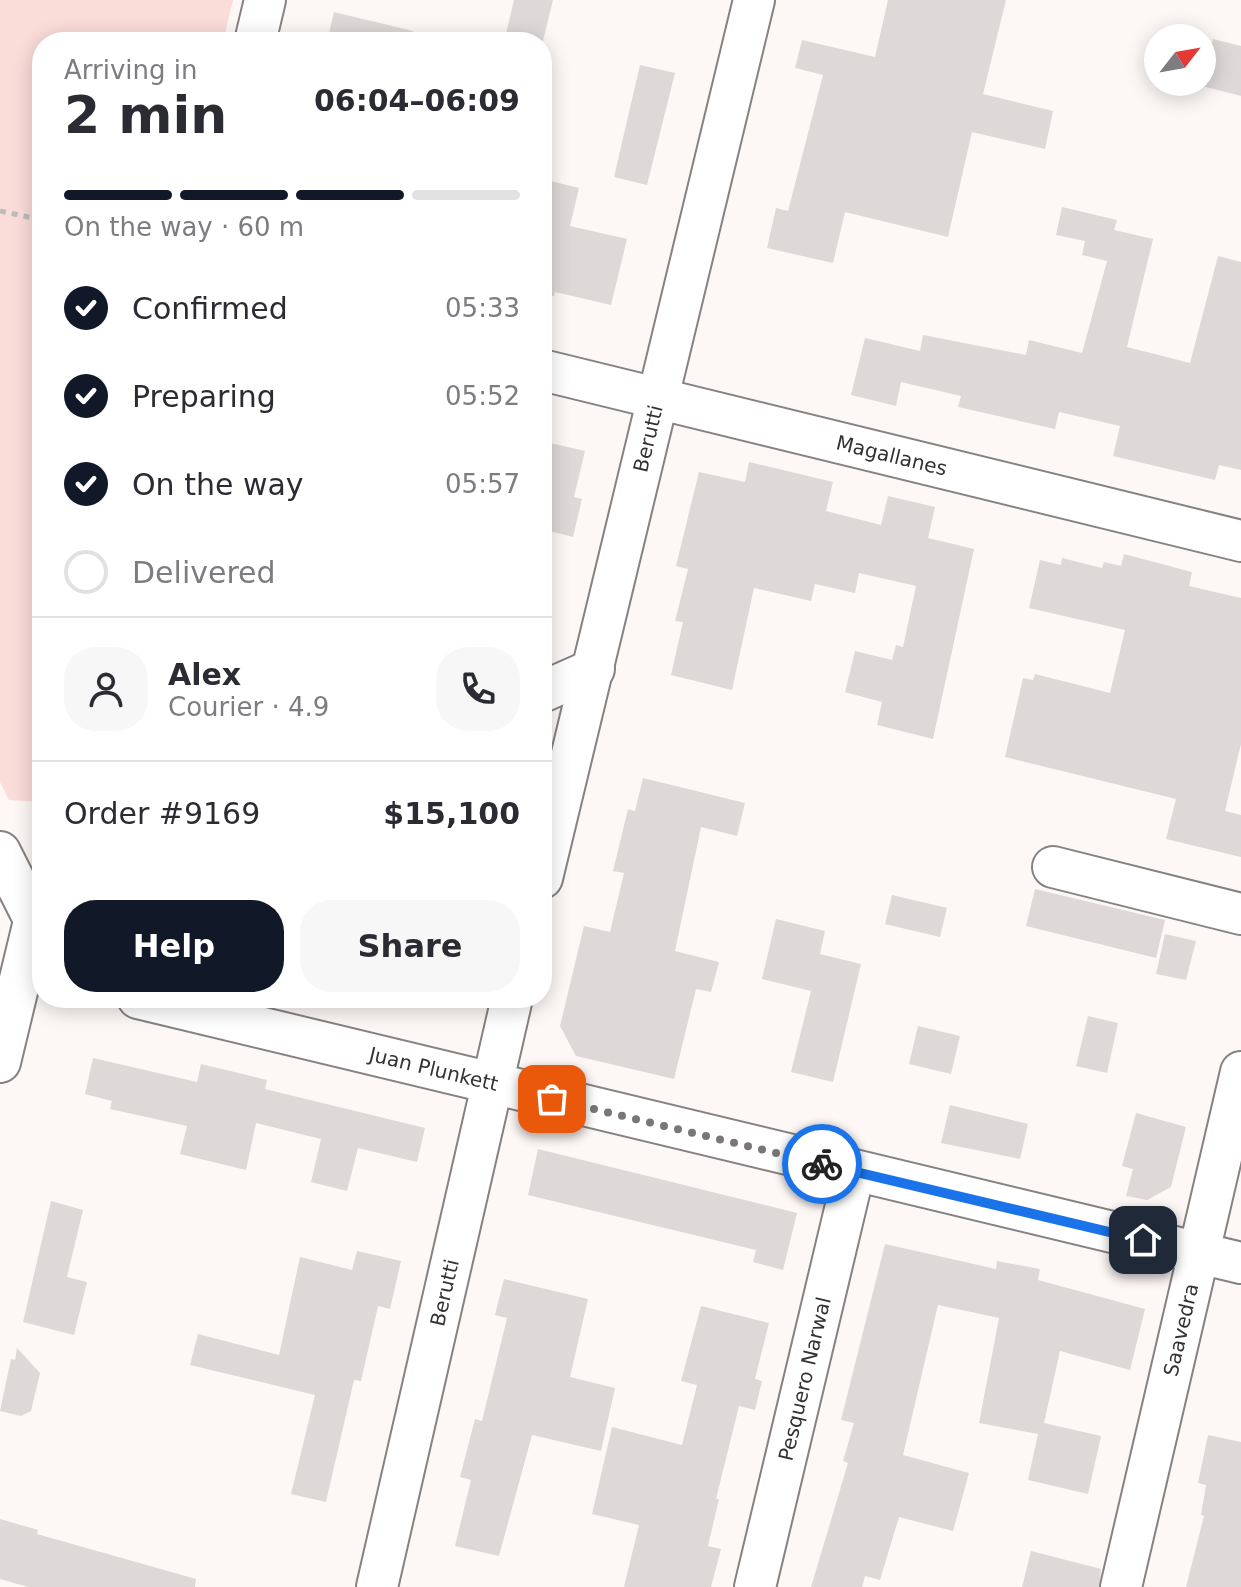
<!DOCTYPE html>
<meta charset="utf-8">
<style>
body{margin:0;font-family:"DejaVu Sans",sans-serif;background:#f7f7f7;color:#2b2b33;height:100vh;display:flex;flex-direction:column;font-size:30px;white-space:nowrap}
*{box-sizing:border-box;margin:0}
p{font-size:26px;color:#7c7c81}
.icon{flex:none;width:44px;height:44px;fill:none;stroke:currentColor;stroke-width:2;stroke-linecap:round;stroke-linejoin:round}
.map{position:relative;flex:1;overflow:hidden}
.side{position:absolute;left:32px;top:32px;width:520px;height:976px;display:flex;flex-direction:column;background:#fff;border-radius:32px;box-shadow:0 4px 20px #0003}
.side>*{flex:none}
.needle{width:52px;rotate:59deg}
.fabs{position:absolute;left:1144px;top:24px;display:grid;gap:16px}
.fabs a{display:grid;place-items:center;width:72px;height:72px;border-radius:50%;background:#fff;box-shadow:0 4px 20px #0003;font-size:40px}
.pin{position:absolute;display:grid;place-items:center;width:68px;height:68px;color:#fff;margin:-34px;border-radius:16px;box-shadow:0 4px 12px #0006}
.courier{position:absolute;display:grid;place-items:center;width:80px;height:80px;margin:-40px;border:6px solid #1a73e8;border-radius:50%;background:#fff;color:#222;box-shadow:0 2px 10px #0007}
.head em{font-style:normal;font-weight:800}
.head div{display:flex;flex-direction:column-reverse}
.head{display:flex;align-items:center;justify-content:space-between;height:136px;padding:0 32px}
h1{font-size:52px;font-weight:800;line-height:60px}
.bar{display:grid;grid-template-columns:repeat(4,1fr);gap:12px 8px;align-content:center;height:96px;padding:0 32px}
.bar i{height:10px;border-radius:6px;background:#e1e1e2}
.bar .on{background:#111827}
.bar p{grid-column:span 4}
.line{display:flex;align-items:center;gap:20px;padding:0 32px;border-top:2px solid #e1e1e2}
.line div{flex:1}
.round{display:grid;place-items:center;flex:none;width:84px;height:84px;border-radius:32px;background:#f7f7f7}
ol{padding:0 32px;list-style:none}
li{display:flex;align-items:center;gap:24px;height:88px}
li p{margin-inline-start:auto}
li .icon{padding:8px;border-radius:50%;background:#111827;color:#fff;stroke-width:4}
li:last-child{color:#7c7c81}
li i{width:44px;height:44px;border:4px solid #e1e1e2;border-radius:50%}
.cta{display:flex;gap:16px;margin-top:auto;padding:16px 32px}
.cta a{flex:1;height:92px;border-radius:32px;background:#111827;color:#fff;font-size:32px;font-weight:800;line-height:92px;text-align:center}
.cta a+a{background:#f7f7f7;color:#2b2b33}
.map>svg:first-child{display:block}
</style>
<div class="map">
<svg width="1241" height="1587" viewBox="0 0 1241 1587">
<rect width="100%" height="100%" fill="#fdf7f6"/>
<!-- green -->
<polygon fill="#fadcd9" points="0,0 233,0 223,42 42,42 42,802 9,800 0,782"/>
<!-- building -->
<g fill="#ded9d8">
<polygon points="514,0 553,0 542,45 505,38"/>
<polygon points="888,0 1006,0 983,94 1053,111 1045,149 972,132 948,237 845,212 833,263 767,248 776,208 788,211 823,75 795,68 802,40 875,57"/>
<polygon points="334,12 413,31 412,42 327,42"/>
<polygon points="1213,39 1241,46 1241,96 1202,86"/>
<polygon points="640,65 675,73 647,185 614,177"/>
<polygon points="542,179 579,188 570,226 627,239 611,305 555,292 554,296 542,295"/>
<polygon points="1062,207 1117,220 1114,230 1153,239 1127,347 1190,363 1218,256 1241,262 1241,470 1219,465 1215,480 1113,456 1120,426 1059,412 1055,429 958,407 961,396 901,382 896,406 851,395 865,338 920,351 923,335 1026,355 1029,340 1082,353 1107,261 1082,255 1085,241 1056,235"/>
<polygon points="542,441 585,451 574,497 582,499 573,537 542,529"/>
<polygon points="749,462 833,482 826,511 881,525 888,496 935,507 928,538 974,549 933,739 877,725 882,702 845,692 855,651 892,660 896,645 903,647 916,586 859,573 855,593 815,584 811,601 754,588 732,690 671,675 683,622 675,621 688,569 676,566 699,472 745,482"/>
<polygon points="1124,554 1192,572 1189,586 1241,598 1241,744 1225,811 1241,815 1241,857 1166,839 1176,799 1005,757 1023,678 1033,680 1035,674 1110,693 1125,630 1029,608 1040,560 1061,565 1062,558 1102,568 1104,562 1121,566"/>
<polygon points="643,778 745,803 737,836 701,827 675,951 719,962 711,992 696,989 674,1079 576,1056 560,1026 584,926 610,932 624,873 613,871 628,809 635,811"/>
<polygon points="1035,889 1165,920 1156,958 1026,926"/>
<polygon points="892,895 947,908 940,937 885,924"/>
<polygon points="776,919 825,931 820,954 861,964 833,1082 791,1072 811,991 762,979"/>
<polygon points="1165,934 1196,941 1186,980 1156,974"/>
<polygon points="1088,1016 1118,1023 1107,1073 1076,1066"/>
<polygon points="918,1026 960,1036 951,1074 909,1064"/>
<polygon points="93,1058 197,1082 201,1064 267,1080 265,1089 425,1128 417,1162 358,1148 347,1191 311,1182 321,1139 256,1123 246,1170 180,1154 187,1126 110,1109 112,1101 85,1094"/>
<polygon points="950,1105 1028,1124 1020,1159 941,1143"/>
<polygon points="1136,1113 1186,1127 1171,1187 1147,1200 1126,1196 1133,1169 1122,1166"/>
<polygon points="538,1149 797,1213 783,1270 753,1262 756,1250 528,1195"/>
<polygon points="51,1201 83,1210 67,1277 87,1282 74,1335 23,1322"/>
<polygon points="885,1244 996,1269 997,1261 1040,1269 1038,1280 1145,1309 1130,1370 1060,1351 1044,1423 1101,1436 1088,1494 1028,1480 1038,1434 979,1423 999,1318 938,1305 903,1455 969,1473 953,1531 899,1517 880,1580 865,1576 862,1587 811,1587 848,1463 843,1461 854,1423 841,1420"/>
<polygon points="357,1251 401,1261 390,1309 378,1306 361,1381 354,1380 326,1502 291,1494 315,1395 190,1365 198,1334 279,1355 300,1257 352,1270"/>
<polygon points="504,1279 588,1299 570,1377 615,1388 601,1451 532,1435 499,1556 455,1546 471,1480 460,1477 475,1419 482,1421 507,1318 495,1315"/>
<polygon points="701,1306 769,1323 755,1379 762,1381 755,1410 739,1406 716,1499 719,1499 708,1546 721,1549 711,1587 624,1587 639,1525 592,1514 612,1427 682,1445 697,1385 681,1381"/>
<polygon points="17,1348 40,1373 31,1411 21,1416 0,1411 11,1359 15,1360"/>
<polygon points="1208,1435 1241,1442 1241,1587 1186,1587 1204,1516 1201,1515 1206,1485 1198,1483"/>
<polygon points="0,1519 38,1530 37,1534 196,1579 195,1587 28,1587 0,1579"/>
<polygon points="1031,1551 1101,1569 1099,1587 1022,1587"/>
</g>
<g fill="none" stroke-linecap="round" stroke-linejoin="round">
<!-- minor casing -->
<g stroke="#878281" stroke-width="44">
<g id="minor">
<polyline points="255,42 265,0"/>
<path id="s1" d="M542,370L1241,541"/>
<polyline points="542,692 594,669"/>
<polyline points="0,852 39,929"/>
<polyline points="1053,867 1241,914"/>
<path id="s2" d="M542,878L754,0"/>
<path id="s3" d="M138,998L1241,1263"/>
<polyline points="0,1062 42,888"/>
<path id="s4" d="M377,1587L512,998"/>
<path id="s5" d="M755,1587L854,1172"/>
<path id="s6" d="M1121,1587L1241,1072"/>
</g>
</g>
<!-- path -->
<polyline stroke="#bfbbba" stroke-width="5" stroke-dasharray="6 6" stroke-linecap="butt" points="0,211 42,220"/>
<!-- minor -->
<use href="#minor" stroke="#fff" stroke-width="40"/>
</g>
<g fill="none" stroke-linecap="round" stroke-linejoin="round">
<!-- done -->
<polyline stroke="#7a7676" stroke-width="8" stroke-dasharray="0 14.4" points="552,1099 822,1164"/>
<!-- route -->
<polyline stroke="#1a73e8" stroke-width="10" points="822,1164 1143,1240"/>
</g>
<g text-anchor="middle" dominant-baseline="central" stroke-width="6" stroke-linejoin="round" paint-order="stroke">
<!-- street labels -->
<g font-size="20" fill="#333131" stroke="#fdf7f6">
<text stroke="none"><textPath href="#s2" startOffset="452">Berutti</textPath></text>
<text stroke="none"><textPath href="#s1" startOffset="360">Magallanes</textPath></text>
<text stroke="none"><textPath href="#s3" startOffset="304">Juan Plunkett</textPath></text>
<text stroke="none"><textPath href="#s4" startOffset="302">Berutti</textPath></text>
<text stroke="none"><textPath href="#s6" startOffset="264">Saavedra</textPath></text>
<text stroke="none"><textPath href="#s5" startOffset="214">Pesquero Narwal</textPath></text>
</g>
</g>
</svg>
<div class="fabs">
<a><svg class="needle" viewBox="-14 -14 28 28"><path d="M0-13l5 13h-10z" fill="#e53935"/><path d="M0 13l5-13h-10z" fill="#7c7c81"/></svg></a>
</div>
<div class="pin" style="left:552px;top:1099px;background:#ea580c"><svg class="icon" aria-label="bag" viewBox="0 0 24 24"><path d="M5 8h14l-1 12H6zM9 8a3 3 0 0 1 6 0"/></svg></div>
<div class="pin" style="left:1143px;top:1240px;background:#1f2937"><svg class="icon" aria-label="home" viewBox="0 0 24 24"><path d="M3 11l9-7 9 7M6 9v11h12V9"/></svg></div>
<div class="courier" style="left:822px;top:1164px"><svg class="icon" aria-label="bike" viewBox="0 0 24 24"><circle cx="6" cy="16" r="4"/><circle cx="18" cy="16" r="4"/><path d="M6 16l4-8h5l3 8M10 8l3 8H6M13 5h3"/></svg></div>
<section class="side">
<div class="head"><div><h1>2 min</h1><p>Arriving in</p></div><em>06:04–06:09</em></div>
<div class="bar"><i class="on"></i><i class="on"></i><i class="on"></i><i></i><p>On the way · 60 m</p></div>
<ol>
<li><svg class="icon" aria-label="check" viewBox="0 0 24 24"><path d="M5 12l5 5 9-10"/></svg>Confirmed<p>05:33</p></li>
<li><svg class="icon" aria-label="check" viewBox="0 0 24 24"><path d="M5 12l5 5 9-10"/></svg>Preparing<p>05:52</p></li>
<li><svg class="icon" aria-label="check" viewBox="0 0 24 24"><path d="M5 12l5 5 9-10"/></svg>On the way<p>05:57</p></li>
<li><i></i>Delivered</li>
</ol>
<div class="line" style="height:144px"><a class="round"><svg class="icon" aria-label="person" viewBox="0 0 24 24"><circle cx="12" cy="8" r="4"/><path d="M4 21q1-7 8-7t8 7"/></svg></a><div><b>Alex</b><p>Courier · 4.9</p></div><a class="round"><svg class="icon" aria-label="phone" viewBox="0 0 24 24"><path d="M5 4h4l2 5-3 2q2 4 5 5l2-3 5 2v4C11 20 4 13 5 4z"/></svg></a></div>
<div class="line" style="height:104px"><div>Order #9169</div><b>$15,100</b></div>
<div class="cta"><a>Help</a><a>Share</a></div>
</section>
</div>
